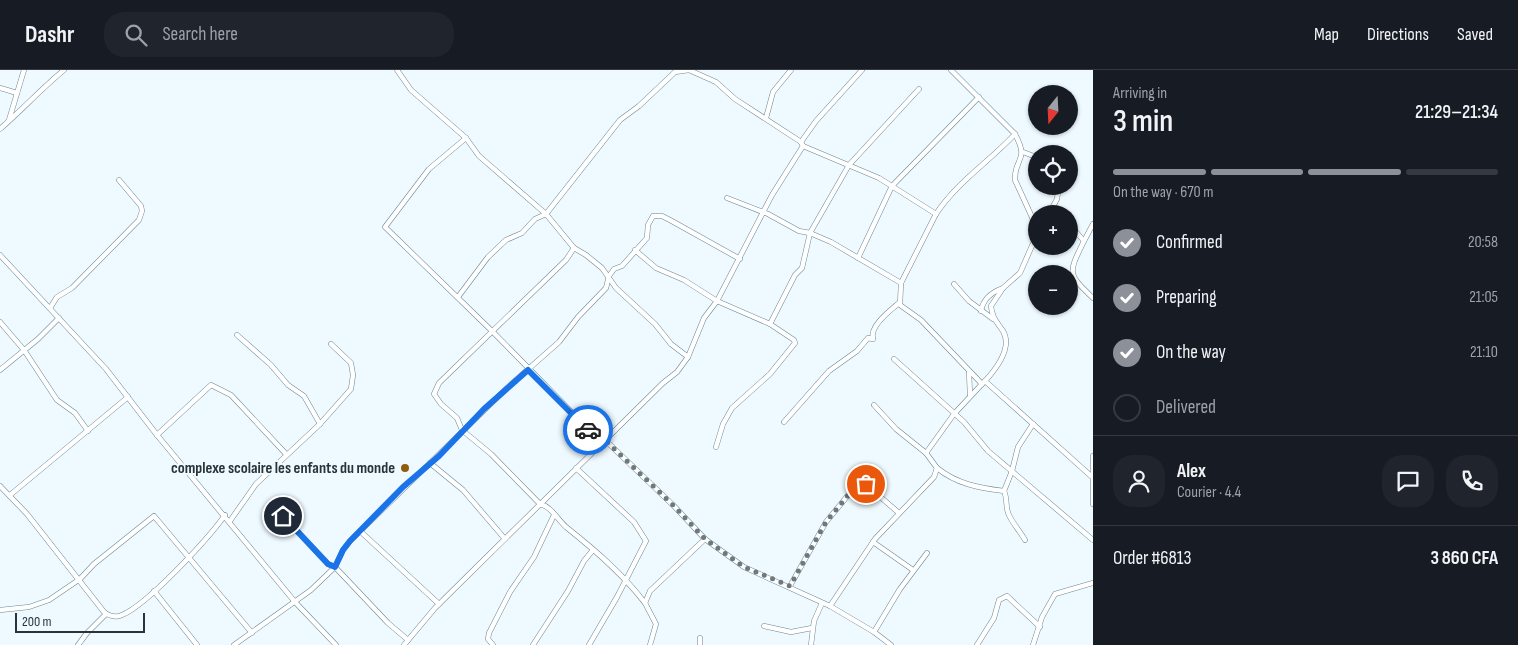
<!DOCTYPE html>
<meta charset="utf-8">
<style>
body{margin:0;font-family:"Sofia Sans Condensed",sans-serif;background:#20242c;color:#f1f3f6;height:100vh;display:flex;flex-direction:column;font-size:19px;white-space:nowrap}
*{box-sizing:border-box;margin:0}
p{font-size:16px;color:#9ea1a6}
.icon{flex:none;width:28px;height:28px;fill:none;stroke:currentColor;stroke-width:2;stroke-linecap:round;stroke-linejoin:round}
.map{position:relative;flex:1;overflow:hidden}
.drawer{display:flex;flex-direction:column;background:#171b24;width:425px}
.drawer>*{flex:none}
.needle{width:32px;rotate:198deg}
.fabs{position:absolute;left:1028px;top:15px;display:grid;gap:10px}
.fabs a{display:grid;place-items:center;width:50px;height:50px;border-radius:50%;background:#171b24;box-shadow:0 1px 4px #0004;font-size:25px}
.scale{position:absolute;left:15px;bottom:12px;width:130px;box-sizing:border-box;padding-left:5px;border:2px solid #293438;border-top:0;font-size:14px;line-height:18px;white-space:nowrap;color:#293438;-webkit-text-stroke:4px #eefaff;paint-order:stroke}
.pin{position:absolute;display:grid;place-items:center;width:42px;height:42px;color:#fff;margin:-21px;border:2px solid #fff;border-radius:50%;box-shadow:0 1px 5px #0007}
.courier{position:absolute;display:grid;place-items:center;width:50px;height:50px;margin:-25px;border:4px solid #1a73e8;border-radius:50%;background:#fff;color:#222;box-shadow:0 1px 6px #0007}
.summary em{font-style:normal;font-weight:600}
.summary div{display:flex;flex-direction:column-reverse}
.summary{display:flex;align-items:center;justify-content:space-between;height:85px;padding:0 20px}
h1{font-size:32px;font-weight:600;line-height:38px}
.bar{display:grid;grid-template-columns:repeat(4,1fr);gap:8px 5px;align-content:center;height:60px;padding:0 20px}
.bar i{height:6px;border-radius:4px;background:#363941}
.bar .current{background:#8c9099}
.bar p{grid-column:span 4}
.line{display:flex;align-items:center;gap:12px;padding:0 20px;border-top:1px solid #363941}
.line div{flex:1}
.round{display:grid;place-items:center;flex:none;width:52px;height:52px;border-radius:20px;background:#20242c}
ol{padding:0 20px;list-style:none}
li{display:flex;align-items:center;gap:15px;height:55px}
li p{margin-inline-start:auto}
li .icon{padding:5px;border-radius:50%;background:#8c9099;color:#fff;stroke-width:4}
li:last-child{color:#9ea1a6}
li i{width:28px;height:28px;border:2px solid #363941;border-radius:50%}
header{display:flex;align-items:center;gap:30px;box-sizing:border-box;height:70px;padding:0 25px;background:#171b24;border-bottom:1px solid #363941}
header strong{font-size:24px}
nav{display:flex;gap:28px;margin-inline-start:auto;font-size:18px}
.search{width:350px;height:45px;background:#20242c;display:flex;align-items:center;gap:12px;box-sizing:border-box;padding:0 18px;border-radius:20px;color:#9ea1a6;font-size:19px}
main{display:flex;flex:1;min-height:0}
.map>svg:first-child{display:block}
</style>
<header>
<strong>Dashr</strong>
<div class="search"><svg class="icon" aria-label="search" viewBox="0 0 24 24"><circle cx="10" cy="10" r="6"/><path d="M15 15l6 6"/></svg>Search here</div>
<nav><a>Map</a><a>Directions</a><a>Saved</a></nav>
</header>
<main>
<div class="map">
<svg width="1093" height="575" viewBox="0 0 1093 575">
<rect width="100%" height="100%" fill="#eefaff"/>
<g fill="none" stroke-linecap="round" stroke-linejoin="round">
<!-- minor casing -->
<g stroke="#6c8791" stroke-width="5.5">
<g id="minor">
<polyline points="397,0 411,20 466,68 479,86 546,144 620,50 639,36 675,2 689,0 716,12 735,29 801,72"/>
<path d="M951,0L1015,64C1030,92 1014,87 1015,110L1036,156L1035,169L1020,203L1003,218L991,236C992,248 997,252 1003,261C1013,278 996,299 985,311"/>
<polyline points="0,18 17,23"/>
<polyline points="766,48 773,22 791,0"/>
<polyline points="9,50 24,0"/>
<path d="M0,59C22,40 41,19 64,0"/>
<polyline points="466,68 429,99 385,157 493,262 602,373"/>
<polyline points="803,76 879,108 936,144 901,213 900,235 921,250 982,314 985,311 1091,406"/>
<polyline points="1023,82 1036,87"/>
<polyline points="727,128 768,144 799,161 810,163 849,95 919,19"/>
<polyline points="1051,140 1057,129 1059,116"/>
<path d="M936,144C957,112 989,92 1015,64"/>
<polyline points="1048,144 1051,140 1056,144"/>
<path d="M1069,154L1084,171C1068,204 1067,203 1093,228"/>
<polyline points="1084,171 1093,154"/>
<path d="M574,178L566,190L439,313L434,324L441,334L457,348L462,360L491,384L540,434C552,437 557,449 566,457C595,480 623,504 645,533"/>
<polyline points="635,180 656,198 684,210 717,231 770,254 794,270 795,273 770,304 732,338 723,354 716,377"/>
<polyline points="0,185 106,299 157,365 295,532 336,575"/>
<polyline points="858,188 892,116 979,27"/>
<polyline points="954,214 969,231 993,249"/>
<polyline points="458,227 488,187 506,170 522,163 535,149 546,144 574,178 586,185 602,198 616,218 655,254 671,274 688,287"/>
<polyline points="50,238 57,227 72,218 139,150 142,141 141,136 119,110"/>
<path d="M981,241C983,229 992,222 1003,218"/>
<polyline points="0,252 24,280 57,330 75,343 88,361"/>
<polyline points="770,254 795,205 802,198 810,163 831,172 901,213"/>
<polyline points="237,265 271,295 288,315 304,326 320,354"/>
<polyline points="894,289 964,352 988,381 1093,470"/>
<polyline points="0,300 38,269 59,248"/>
<polyline points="969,302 970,325"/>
<polyline points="874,335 896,359 926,383"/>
<path d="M784,352L829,301L857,281L868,268L873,269C869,256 891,240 900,232"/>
<polyline points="157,365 211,315 231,325 286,384"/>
<polyline points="605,370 674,436 705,469 744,497 830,536 874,562 891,575"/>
<polyline points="1093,386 1093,434"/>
<polyline points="430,393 463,420 505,469"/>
<polyline points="576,398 634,452 646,471 617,527 589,575"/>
<path d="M937,398C957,414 979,418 1004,421C1008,430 1005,438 1009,445C1013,454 1020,461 1025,470"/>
<path d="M0,416L27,444L104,542C109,546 116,548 122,545C147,535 209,468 225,445"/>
<polyline points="1004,421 1012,401 1018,377 1033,354"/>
<polyline points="10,425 128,327"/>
<polyline points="283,446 328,494 335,497 388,553 408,570"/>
<polyline points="230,451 256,414 320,354 351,319 353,305 351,293 331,274"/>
<polyline points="360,461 439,534"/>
<polyline points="873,472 913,500"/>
<polyline points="790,516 826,452 859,412 863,412 899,443"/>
<polyline points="154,521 197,575"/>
<polyline points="830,536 875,469 934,407 937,398 926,383 954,344 982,314"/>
<polyline points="0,540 29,537 49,530 80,509 94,494 154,446 252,563"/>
<polyline points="764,556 791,562 812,558"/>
<polyline points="874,562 900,519 927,483"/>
<polyline points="700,568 700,575"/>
<polyline points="78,575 87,563 106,544"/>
<polyline points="234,575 311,520 335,497 343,480 350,471 508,317 559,272 578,247 606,218 609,206 614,199 622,196 647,168 648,155 653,146 662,146 670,150 740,189"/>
<polyline points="404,575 435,538 663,313 677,302 688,287 704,248 717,231 772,125 803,76 801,72 816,51 862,0"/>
<polyline points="493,575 488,569 489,563 510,522 534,487 554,445"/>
<polyline points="533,575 568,521 584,491 593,480"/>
<polyline points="650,575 656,554 645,533 650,521 705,469"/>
<polyline points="811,575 814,551 822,533"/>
<polyline points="977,575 994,548 999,530 1007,526 1040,557"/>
<polyline points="1033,575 1042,547 1055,524 1093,513"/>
</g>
</g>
<!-- minor -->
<use href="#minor" stroke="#fff" stroke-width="4.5"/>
</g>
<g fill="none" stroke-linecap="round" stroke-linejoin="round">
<!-- done -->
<polyline stroke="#6e797e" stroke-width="5" stroke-dasharray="0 9" points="588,360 602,373 605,370 674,436 705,469 744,497 790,516 826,452 859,412 861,411 866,414"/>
<!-- route -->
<polyline stroke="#1a73e8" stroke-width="6" points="283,446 328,494 335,497 343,480 350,471 403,417 439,386 484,339 528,300 588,360"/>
</g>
<!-- markers -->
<circle fill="#905c0d" stroke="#eefaff" stroke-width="2" cx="405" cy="398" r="5"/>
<g text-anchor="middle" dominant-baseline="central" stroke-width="4" stroke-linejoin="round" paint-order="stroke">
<!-- poi labels -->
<g font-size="16" font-weight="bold" fill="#293438" stroke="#eefaff" text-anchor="end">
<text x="395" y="398">complexe scolaire les enfants du monde</text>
</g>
</g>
</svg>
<div class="fabs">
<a><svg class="needle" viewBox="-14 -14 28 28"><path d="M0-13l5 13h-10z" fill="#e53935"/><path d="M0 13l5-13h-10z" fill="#9ea1a6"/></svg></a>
<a><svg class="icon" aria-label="locate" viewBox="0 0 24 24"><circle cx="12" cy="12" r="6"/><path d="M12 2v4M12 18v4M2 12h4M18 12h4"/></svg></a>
<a>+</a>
<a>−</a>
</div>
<div class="scale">200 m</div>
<div class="pin" style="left:866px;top:414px;background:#ea580c"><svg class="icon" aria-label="bag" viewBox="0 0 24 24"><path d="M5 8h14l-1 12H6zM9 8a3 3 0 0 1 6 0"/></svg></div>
<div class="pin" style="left:283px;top:446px;background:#1f2937"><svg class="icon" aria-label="home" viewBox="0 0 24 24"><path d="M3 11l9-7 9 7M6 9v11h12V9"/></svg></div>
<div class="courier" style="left:588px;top:360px"><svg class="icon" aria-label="car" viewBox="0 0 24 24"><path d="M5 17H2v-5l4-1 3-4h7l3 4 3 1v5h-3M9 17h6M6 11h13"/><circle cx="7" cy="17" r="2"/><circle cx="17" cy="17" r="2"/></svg></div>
</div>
<section class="drawer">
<div class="summary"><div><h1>3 min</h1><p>Arriving in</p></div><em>21:29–21:34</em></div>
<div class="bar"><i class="current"></i><i class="current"></i><i class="current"></i><i></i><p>On the way · 670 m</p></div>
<ol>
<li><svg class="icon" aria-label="check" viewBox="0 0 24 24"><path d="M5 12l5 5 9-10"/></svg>Confirmed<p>20:58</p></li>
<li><svg class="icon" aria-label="check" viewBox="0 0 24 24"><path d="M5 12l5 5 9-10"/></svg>Preparing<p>21:05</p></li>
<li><svg class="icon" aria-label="check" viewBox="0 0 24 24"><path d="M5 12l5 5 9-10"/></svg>On the way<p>21:10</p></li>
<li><i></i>Delivered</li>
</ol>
<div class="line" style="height:90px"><a class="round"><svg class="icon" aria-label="person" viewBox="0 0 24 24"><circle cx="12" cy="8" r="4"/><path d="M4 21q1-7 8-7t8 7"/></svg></a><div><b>Alex</b><p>Courier · 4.4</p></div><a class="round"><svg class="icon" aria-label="chat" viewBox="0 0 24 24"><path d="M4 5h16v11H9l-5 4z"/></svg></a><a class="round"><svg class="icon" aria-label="phone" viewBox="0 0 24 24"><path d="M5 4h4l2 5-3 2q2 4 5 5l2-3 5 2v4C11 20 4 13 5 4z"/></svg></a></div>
<div class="line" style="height:65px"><div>Order #6813</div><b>3 860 CFA</b></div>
</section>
</main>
